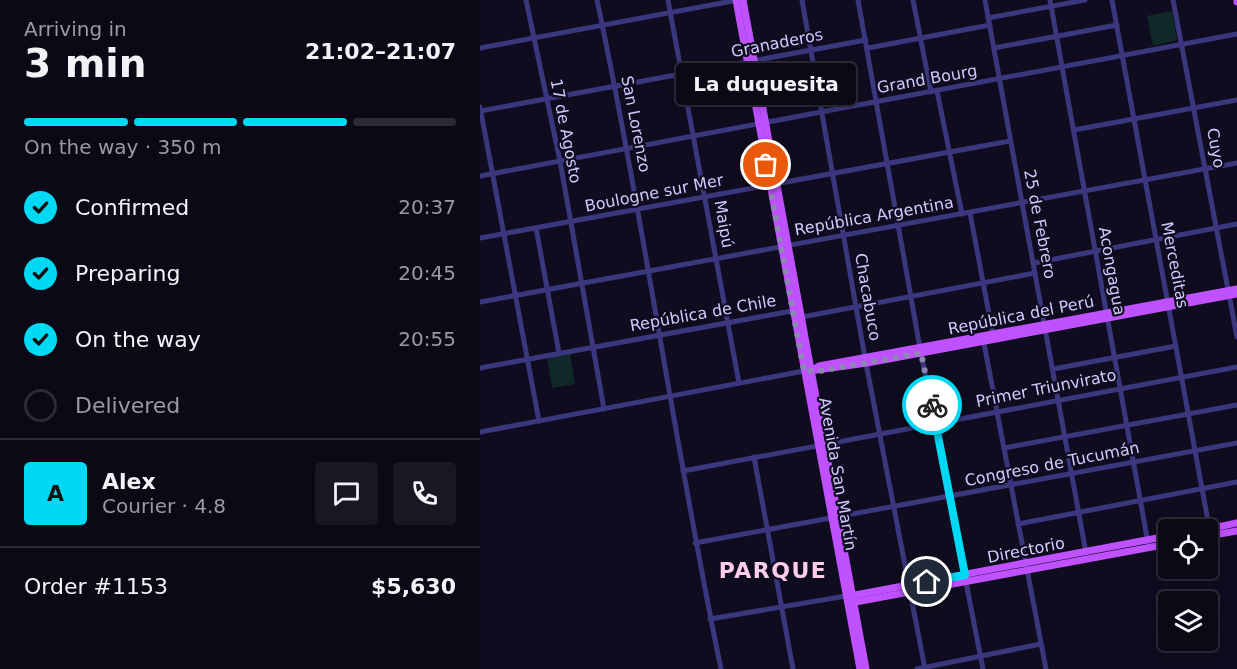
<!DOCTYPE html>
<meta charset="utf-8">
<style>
body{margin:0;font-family:"DejaVu Sans",sans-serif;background:#1a1724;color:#f1f3f6;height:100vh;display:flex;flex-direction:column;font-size:22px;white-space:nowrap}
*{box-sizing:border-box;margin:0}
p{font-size:20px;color:#9a9aa1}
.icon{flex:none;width:33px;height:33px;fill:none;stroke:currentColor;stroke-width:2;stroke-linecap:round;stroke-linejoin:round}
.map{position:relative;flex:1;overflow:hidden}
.details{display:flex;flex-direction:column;background:#0c0917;width:480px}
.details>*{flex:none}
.fabs{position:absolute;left:678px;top:519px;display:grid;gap:12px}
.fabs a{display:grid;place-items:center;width:60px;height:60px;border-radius:6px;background:#0c0917;box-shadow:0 3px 15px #0003,0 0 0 2px #2c2a36;font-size:30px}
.pin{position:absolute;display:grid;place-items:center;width:51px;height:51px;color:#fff;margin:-26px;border:3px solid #fff;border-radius:50%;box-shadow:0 2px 6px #0007}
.courier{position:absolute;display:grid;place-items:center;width:60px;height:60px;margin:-30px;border:4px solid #00d9f4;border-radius:50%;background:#fff;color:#222;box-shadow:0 2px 8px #0007}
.bubble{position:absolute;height:42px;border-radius:6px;background:#0c0917;box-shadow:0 3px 15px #0003,0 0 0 2px #2c2a36;font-size:20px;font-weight:600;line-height:42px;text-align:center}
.summary em{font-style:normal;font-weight:600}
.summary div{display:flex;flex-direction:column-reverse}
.summary{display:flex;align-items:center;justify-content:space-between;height:102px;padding:0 24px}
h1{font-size:39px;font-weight:600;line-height:45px}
.bar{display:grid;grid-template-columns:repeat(4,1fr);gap:9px 6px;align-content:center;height:72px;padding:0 24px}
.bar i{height:8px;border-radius:4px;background:#2c2a36}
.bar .current{background:#00d9f4}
.bar p{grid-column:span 4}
.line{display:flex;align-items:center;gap:15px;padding:0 24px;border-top:2px solid #2c2a36}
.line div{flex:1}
.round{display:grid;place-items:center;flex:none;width:63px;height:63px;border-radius:6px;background:#1a1724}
ol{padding:0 24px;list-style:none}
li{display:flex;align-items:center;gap:18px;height:66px}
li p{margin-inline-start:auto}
li .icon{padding:6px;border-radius:50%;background:#00d9f4;color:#111;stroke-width:4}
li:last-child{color:#9a9aa1}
li i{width:33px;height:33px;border:3px solid #2c2a36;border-radius:50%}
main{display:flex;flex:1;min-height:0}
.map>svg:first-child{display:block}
</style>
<main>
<section class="details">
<div class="summary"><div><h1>3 min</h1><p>Arriving in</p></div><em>21:02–21:07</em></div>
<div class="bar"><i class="current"></i><i class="current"></i><i class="current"></i><i></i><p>On the way · 350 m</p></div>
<ol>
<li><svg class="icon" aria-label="check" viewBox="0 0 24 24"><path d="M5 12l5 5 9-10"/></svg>Confirmed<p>20:37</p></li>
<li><svg class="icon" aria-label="check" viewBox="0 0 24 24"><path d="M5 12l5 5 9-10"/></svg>Preparing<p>20:45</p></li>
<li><svg class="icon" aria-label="check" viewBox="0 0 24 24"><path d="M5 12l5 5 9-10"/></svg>On the way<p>20:55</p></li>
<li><i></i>Delivered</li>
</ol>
<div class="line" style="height:108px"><b class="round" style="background:#00d9f4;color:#111">A</b><div><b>Alex</b><p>Courier · 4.8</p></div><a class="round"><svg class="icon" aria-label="chat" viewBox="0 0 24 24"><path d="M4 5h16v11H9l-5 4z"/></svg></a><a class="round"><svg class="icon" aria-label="phone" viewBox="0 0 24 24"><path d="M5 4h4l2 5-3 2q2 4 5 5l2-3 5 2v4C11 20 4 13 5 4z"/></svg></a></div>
<div class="line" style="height:78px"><div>Order #1153</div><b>$5,630</b></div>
</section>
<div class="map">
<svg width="757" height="669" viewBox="0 0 757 669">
<rect width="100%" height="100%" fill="#100c1f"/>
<!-- green -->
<g fill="#0f2828">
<polygon points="692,11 697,40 673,46 667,16"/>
<polygon points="90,353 95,384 72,388 67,357"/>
</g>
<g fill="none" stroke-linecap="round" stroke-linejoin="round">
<!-- minor -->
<g stroke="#3b377e" stroke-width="5">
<polyline points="46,0 80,161 124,409"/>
<path d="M117,0C164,222 195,447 241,669"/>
<polyline points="188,0 259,383"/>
<polyline points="322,0 385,358 445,669"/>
<polyline points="378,0 440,348 503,669"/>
<polyline points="433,0 451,92"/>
<polyline points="505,0 606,553"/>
<polyline points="570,0 668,543"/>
<polyline points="632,0 730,532"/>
<polyline points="693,0 757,337"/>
<polyline points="508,18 605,0"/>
<polyline points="0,48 258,0"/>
<polyline points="388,48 510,25"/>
<polyline points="514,48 637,25"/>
<polyline points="457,91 482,214"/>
<polyline points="0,107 59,421"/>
<polyline points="0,111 386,40"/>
<polyline points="594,130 757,100"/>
<polyline points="0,176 757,34"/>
<polyline points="490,213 513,335"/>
<polyline points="56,228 79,353"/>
<polyline points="0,238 530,141"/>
<polyline points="554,263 757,224"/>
<polyline points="0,302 757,163"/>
<polyline points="503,338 566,669"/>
<polyline points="0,368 312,311 322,317 555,273"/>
<polyline points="573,369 696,346"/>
<polyline points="0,432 324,371"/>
<polyline points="524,448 757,405"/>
<polyline points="274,457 313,669"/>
<polyline points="203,471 757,367"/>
<polyline points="538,524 757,482"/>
<polyline points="215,543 757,443"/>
<polyline points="230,619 366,596"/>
<polyline points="437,669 561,644"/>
</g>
<!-- major -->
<g stroke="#c051ff" stroke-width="7">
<polyline points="256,0 380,669"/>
<polyline points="263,0 386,669"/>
<polyline points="757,0 757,2"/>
<polyline points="329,371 387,363 757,294"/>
<polyline points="331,371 339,366 757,289"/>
<polyline points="724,530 757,523"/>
<polyline points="728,536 757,531"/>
<polyline points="370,596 688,536"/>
<polyline points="370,603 688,544"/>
</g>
</g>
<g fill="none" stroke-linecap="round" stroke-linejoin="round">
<!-- done -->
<polyline stroke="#8d88b1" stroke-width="6" stroke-dasharray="0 10.8" points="286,165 324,371 340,371 441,353 452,405"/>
<!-- route -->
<polyline stroke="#00d9f4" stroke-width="8" points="447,582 485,575 452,405"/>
</g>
<g text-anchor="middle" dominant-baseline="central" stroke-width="4.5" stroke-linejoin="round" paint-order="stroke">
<!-- street labels -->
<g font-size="16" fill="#d1caff" stroke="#100c1f">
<text transform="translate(297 43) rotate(-11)">Granaderos</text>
<text transform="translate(447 79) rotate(-10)">Grand Bourg</text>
<text transform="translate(156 124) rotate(79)">San Lorenzo</text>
<text transform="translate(86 131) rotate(79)">17 de Agosto</text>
<text transform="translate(736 148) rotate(80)">Cuyo</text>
<text transform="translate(174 193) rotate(-11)">Boulogne sur Mer</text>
<text transform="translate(394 216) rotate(-10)">República Argentina</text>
<text transform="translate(244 224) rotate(80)">Maipú</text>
<text transform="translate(560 224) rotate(79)">25 de Febrero</text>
<text transform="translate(695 265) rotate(79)">Merceditas</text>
<text transform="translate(632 271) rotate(80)">Acongagua</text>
<text transform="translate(388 297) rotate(80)">Chacabuco</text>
<text transform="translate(223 313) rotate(-10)">República de Chile</text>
<text transform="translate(541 315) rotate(-11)">República del Perú</text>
<text transform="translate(566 388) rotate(-11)">Primer Triunvirato</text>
<text transform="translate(572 464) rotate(-11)">Congreso de Tucumán</text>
<text transform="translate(358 474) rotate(80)">Avenida San Martín</text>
<text transform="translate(546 550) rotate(-11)">Directorio</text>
</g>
<!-- district labels -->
<g font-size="22" font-weight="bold" letter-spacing="1.5" fill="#ffccec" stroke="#100c1f">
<text x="293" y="570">PARQUE</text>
</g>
</g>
</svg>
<div class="fabs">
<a><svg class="icon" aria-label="locate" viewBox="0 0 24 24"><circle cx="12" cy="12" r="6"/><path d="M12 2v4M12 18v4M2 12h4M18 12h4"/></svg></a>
<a><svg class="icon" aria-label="layers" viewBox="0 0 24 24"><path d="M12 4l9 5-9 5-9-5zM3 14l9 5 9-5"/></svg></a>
</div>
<div class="pin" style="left:286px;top:165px;background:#ea580c"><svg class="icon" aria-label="bag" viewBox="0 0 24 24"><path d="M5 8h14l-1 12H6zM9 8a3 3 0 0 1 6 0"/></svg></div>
<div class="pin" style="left:447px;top:582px;background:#1f2937"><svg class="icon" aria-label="home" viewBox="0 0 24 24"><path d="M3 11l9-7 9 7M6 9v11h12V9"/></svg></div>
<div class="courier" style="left:452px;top:405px"><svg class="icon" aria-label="bike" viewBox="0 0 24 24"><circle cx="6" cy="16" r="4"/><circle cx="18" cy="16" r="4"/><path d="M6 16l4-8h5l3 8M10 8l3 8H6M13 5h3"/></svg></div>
<div class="bubble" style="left:196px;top:63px;width:180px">La duquesita</div>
</div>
</main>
